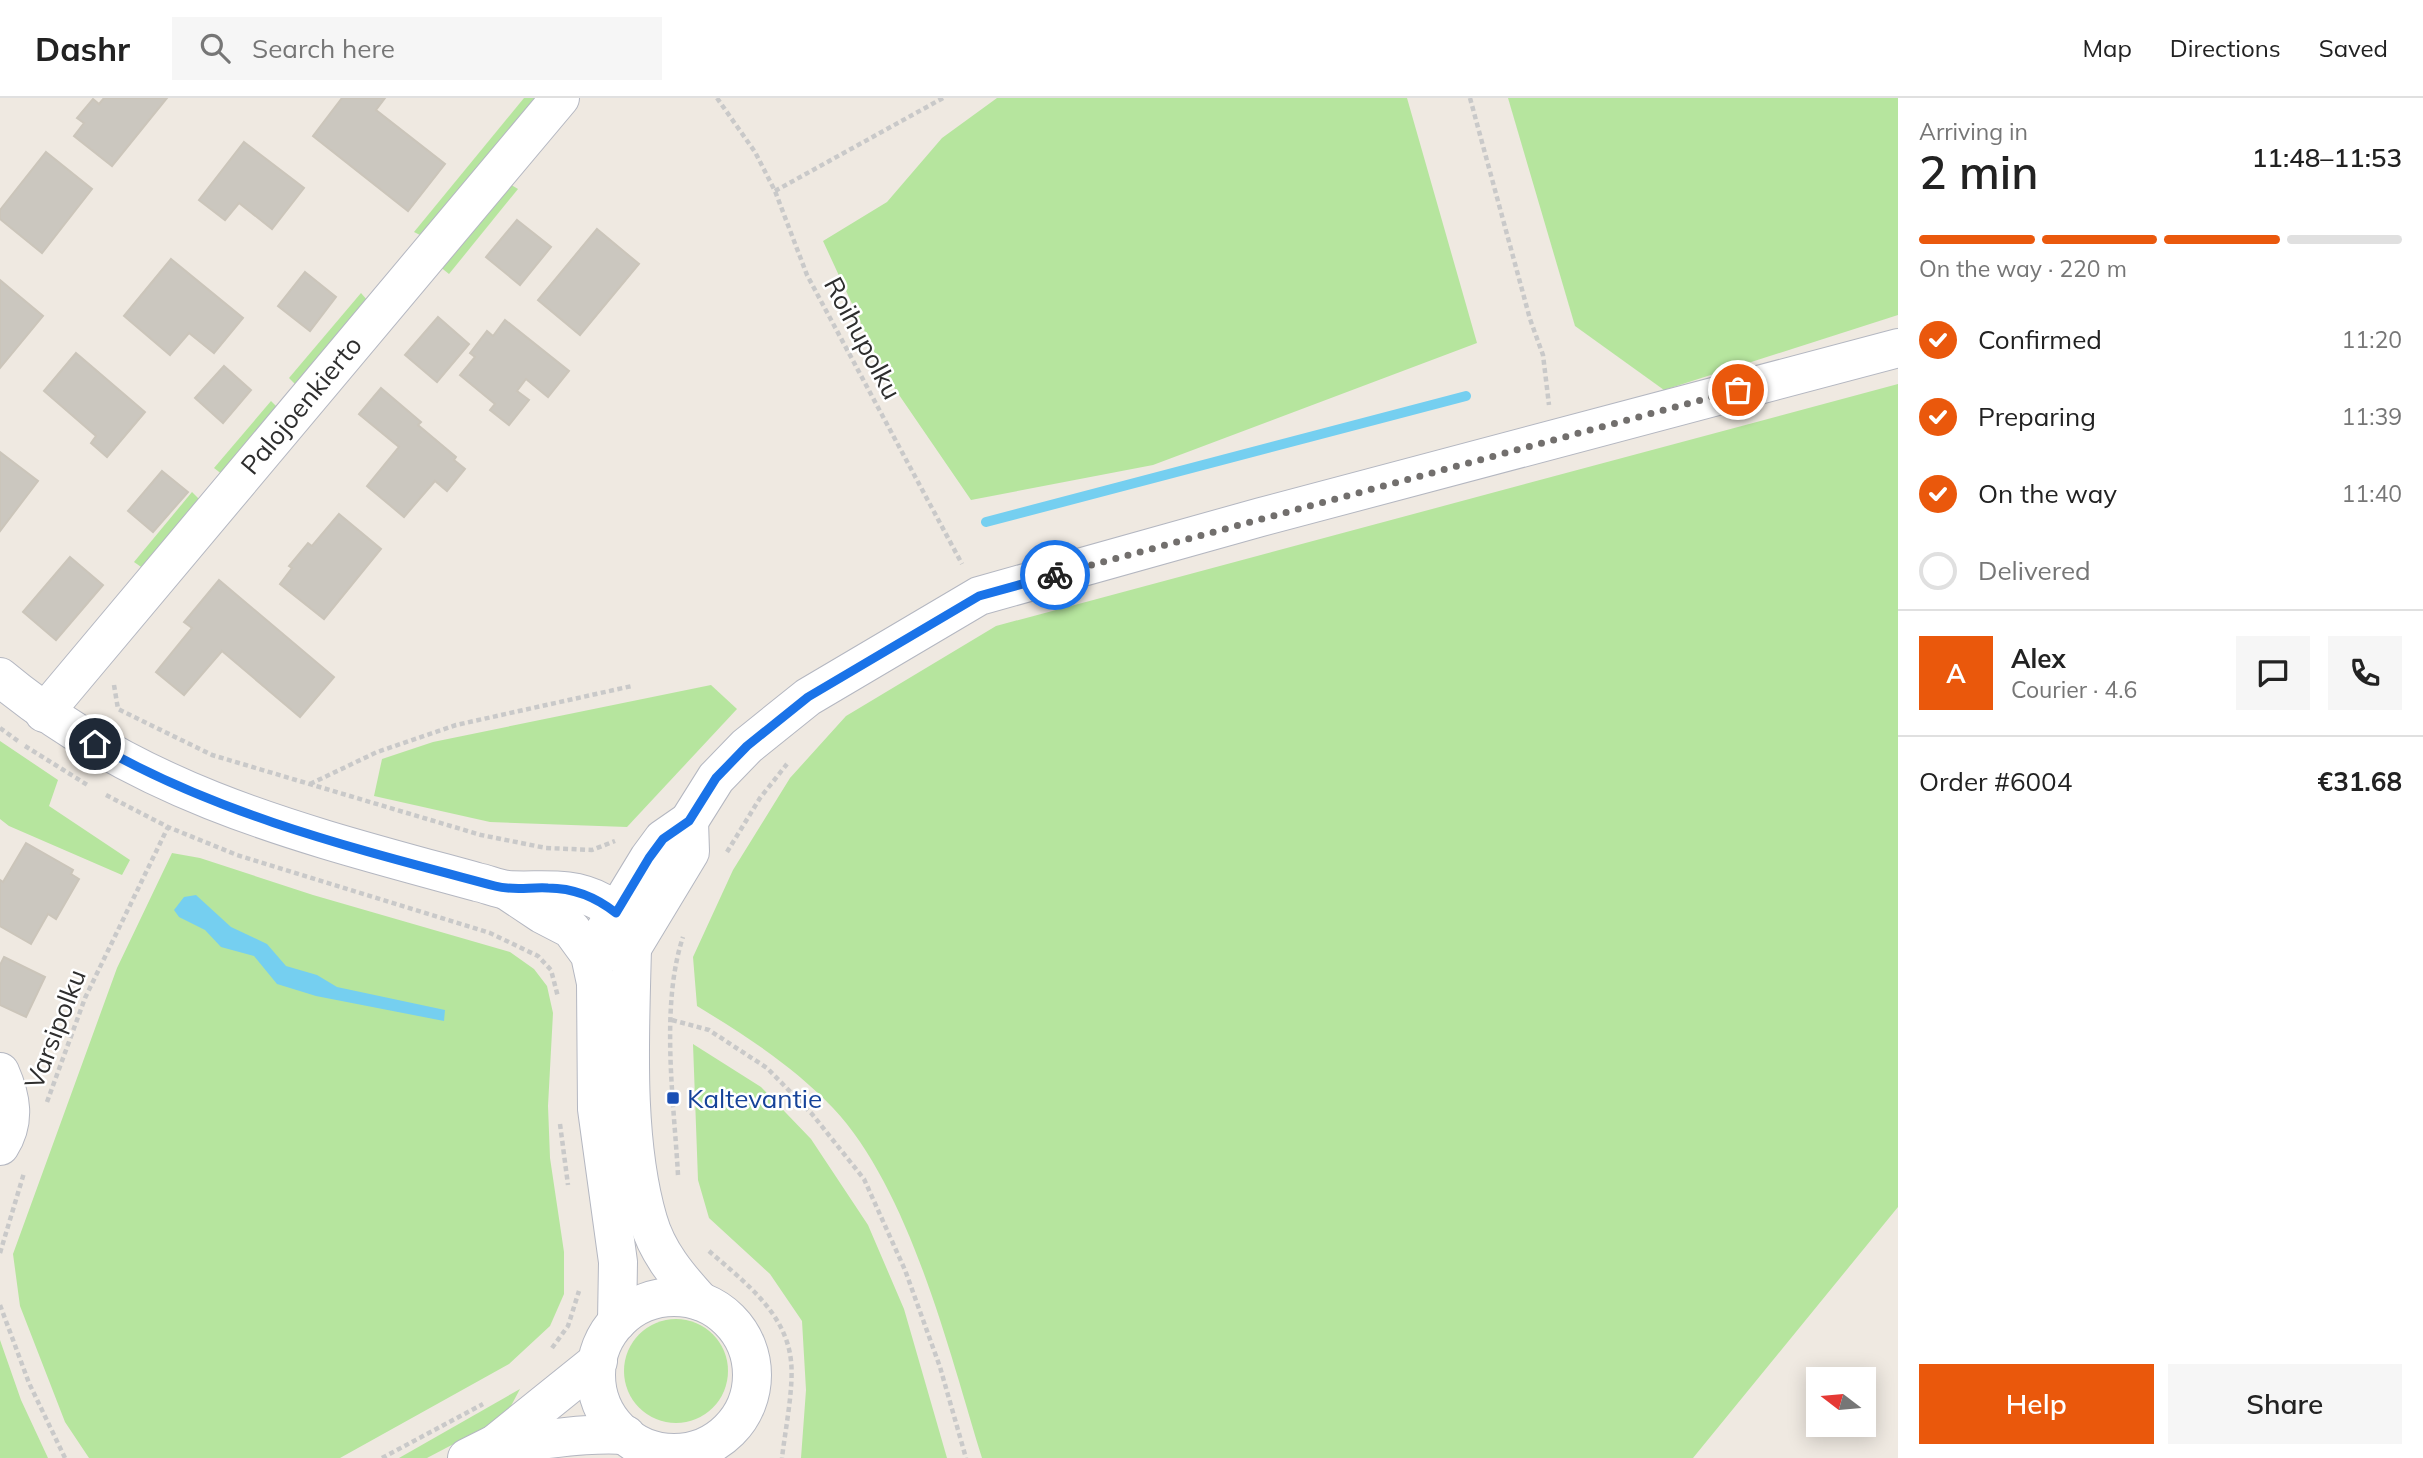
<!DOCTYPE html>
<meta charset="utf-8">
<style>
body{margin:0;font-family:Mulish,sans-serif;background:#f6f6f6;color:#222;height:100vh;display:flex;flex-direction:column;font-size:26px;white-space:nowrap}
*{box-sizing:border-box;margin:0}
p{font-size:23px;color:#767676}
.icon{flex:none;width:38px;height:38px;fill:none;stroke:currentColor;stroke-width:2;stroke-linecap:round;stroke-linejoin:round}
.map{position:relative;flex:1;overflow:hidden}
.drawer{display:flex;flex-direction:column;background:#fff;width:525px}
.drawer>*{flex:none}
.needle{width:46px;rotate:286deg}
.buttons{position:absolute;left:1806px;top:1269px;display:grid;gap:14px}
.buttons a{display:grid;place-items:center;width:70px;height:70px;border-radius:0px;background:#fff;box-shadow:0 4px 18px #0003;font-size:35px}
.pin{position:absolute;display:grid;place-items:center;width:60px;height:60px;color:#fff;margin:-30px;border:4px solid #fff;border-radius:50%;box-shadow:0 2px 7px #0007}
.courier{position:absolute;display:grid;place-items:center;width:70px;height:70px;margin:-35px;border:5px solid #1a73e8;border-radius:50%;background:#fff;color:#222;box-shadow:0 2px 9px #0007}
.headline em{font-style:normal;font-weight:600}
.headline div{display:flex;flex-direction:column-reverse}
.headline{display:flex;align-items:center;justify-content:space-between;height:119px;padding:0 21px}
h1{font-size:46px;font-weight:600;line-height:52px}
.bar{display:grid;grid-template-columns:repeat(4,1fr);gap:10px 7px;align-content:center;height:84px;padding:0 21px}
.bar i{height:9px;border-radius:5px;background:#e0e0e0}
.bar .active{background:#ea580c}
.bar p{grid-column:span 4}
.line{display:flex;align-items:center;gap:18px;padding:0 21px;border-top:2px solid #e0e0e0}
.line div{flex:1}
.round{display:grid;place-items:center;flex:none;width:74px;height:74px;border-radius:0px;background:#f6f6f6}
ol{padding:0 21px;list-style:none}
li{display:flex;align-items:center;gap:21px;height:77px}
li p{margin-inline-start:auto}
li .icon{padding:7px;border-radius:50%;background:#ea580c;color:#fff;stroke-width:4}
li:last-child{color:#767676}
li i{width:38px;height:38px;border:4px solid #e0e0e0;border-radius:50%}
.cta{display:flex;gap:14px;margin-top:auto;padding:14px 21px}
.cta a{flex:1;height:80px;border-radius:0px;background:#ea580c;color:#fff;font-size:28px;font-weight:600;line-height:80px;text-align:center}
.cta a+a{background:#f6f6f6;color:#222}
header{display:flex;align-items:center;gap:42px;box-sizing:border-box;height:98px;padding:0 35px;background:#fff;border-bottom:2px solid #e0e0e0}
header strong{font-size:33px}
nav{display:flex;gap:38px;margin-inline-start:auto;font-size:24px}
.search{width:490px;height:63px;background:#f6f6f6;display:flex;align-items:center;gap:18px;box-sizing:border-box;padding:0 24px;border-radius:0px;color:#767676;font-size:26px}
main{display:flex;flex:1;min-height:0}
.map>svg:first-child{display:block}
</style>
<header>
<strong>Dashr</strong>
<div class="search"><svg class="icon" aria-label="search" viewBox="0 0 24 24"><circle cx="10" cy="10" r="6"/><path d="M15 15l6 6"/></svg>Search here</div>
<nav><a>Map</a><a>Directions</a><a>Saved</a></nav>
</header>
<main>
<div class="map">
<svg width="1898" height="1360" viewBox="0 0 1898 1360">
<rect width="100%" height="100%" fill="#efe9e1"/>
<!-- green -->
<g fill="#b6e59e">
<polygon points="524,0 539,0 422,138 414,134"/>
<polygon points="997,0 1407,0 1477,245 1153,367 971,402 884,275 823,143 887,104 942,40"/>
<polygon points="1508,0 1898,0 1898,217 1664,292 1575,228"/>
<polygon points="508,85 518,91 449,176 439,168"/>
<polygon points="361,195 367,202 297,288 289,280"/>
<path d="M1898,286V1109L1693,1360H982C949,1253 910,1092 833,1010C793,968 746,938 697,908L693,859L733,772L790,680L846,618L996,528Z"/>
<polygon points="271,303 279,311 223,377 214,370"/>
<polygon points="192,394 201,403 144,471 134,464"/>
<polygon points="711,587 737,611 627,729 490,724 374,698 382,661 433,644"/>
<polygon points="0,643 58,682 49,708 130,762 122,777 9,728 0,721"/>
<polygon points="172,755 200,760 313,797 510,854 534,871 547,888 553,915 548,1008 550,1060 564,1154 564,1196 550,1228 509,1266 340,1360 89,1360 65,1324 20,1208 13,1156 117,870"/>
<polygon points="693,946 761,989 811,1041 868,1127 904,1211 947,1360 801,1360 806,1292 802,1223 770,1176 709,1120 698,1082"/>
<circle cx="676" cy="1273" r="52"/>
<polygon points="0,1242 21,1302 48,1360 0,1360"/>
<polygon points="520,1291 505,1319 427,1360 399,1360"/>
</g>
<!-- water -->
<polygon fill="#75cff0" points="196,797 231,829 267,846 286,868 317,877 337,889 445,912 444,923 316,898 277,886 254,858 221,849 205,832 179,819 174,812 184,799"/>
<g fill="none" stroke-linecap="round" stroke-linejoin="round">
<!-- stream -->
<polyline stroke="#75cff0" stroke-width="10" points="986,424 1466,298"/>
</g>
<!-- building -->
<g fill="#cbc7bf" stroke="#cbc5ba" stroke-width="2">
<polygon points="104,0 167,0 112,68 74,38 84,25 77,20 93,1 99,6"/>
<polygon points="342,0 385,0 376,12 445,66 408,113 313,38"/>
<polygon points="244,44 304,90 272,131 239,105 225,122 199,102"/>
<polygon points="46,54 92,91 42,155 0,121 0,112"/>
<polygon points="517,122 551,149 520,187 486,159"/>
<polygon points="597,131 639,166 580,237 538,202"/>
<polygon points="171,161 243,220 214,255 189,235 170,257 124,218"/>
<polygon points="305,174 336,199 310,233 278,208"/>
<polygon points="0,182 43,218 0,270"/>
<polygon points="438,219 469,246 437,284 405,257"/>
<polygon points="505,222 569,273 548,299 526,281 517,293 529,302 509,327 490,312 495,306 460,277 475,259 470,255 487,233 493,238"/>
<polygon points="76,255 145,314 107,359 91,345 96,338 44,293"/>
<polygon points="224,268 251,292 223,325 195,300"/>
<polygon points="381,290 421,324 418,327 456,359 454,362 465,371 447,393 435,383 404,419 367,388 399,349 359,316"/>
<polygon points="0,354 38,383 0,433"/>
<polygon points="162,373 188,394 153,434 128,413"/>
<polygon points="339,416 381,451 324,521 280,486 292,470 289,468 308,445 312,448"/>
<polygon points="70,459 103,487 56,542 23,514"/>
<polygon points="219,482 334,579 300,619 222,553 184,597 156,574 192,530 184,524"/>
<polygon points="26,745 73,772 71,776 79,781 56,821 48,816 31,846 0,828 0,782 3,784"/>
<polygon points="4,859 45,879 26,919 0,907 0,867"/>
</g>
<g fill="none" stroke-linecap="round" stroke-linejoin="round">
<!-- street casing -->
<g stroke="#b4b7c1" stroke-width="40">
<g id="street">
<polyline points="44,615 560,0"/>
<polyline points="606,854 632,850 690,754 689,723"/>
<polyline points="590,857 649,760 663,741 689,723 716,680 747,648 808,599 979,498 1261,419 1898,250"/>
<path d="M0,974C11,999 16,1023 0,1048"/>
</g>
</g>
<!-- secondary casing -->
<g stroke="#b4b7c1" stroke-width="40">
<g id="secondary">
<path d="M0,579C143,698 302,736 477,784C487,786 498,791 508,792C540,794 570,787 601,804C620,814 627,830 632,850C630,936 624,1040 648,1122C657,1154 678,1179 700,1203"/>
<polyline points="506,792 542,816 571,831 590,857 596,885 597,1011 618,1164 617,1224"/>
<circle cx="674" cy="1277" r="78"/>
<path d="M495,1346C539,1344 581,1334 626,1337"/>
<polyline points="467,1360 495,1346 598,1263"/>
</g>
</g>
<!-- path -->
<g stroke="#c9c9c9" stroke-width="4.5" stroke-dasharray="5 3.5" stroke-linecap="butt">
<polyline points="717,0 755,54 775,93 807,177 962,466"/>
<polyline points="1470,0 1530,221 1543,257 1549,307"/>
<polyline points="775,93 943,0"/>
<polyline points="114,587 118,611 212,657 481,737 546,750 592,752 615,743"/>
<polyline points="0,630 18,643"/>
<polyline points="25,648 89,688"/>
<polyline points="310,686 377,654 456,627 632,588"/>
<polyline points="106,697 168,729 237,757 490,835 538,858 551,872 558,899"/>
<polyline points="727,754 760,700 787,666"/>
<polyline points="672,922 709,932 767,970 812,1016 864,1081 905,1172 940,1269 966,1360"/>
<polyline points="47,1004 85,900 168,729"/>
<polyline points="560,1026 568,1087"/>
<path d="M678,1077C674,1004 660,908 683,839"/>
<path d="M709,1153C743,1183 786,1214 791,1263C794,1289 785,1333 782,1360"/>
<polyline points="0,1155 24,1075"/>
<polyline points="0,1207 29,1285 65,1360"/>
<polyline points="552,1250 568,1228 579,1193"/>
<polyline points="382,1360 483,1306"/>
</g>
<!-- street -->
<use href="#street" stroke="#fff" stroke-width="38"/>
<!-- secondary -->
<use href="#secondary" stroke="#fff" stroke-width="38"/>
</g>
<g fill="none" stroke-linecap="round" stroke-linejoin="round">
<!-- done -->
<polyline stroke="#726f6d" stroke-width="7" stroke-dasharray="0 12.6" points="1055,477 1738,292"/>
<!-- route -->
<path stroke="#1a73e8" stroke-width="9" d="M95,646C220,718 357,751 495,788C512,793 530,789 548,790C573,790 597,800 616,815L649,760L663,741L689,723L716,680L747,648L808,599L979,498L1055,477"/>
</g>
<!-- markers -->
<rect fill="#1a4fb4" stroke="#fff" stroke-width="2.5" x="666" y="993" width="14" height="14" rx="3.5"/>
<g text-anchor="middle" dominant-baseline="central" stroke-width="5" stroke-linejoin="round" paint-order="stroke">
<!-- street labels -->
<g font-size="26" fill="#2e2e2e" stroke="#fff">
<text transform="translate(863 240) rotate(62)">Roihupolku</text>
<text transform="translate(301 307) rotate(-50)">Palojoenkierto</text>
<text transform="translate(55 931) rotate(-69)">Varsipolku</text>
</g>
<!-- transit labels -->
<g font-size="26" fill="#164399" stroke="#fff" text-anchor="start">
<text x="687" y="1000">Kaltevantie</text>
</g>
</g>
</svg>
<div class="buttons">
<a><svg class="needle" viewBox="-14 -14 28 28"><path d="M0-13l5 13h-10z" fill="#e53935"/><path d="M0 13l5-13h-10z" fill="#767676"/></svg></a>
</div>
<div class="pin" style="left:1738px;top:292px;background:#ea580c"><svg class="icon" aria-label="bag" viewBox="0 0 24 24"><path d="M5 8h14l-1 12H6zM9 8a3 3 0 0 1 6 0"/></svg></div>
<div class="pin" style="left:95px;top:646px;background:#1f2937"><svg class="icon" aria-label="home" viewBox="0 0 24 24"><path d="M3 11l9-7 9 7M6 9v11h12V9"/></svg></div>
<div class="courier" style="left:1055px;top:477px"><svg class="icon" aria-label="bike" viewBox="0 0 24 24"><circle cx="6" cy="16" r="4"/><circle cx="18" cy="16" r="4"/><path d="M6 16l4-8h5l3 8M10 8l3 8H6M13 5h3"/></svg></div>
</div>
<section class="drawer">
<div class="headline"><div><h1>2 min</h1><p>Arriving in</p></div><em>11:48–11:53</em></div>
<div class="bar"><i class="active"></i><i class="active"></i><i class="active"></i><i></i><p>On the way · 220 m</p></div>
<ol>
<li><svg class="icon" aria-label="check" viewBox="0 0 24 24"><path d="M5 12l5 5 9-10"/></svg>Confirmed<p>11:20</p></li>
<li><svg class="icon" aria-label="check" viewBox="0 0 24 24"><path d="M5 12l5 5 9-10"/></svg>Preparing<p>11:39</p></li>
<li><svg class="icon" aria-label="check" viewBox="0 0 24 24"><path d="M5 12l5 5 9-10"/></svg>On the way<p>11:40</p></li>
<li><i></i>Delivered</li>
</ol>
<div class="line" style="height:126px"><b class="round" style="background:#ea580c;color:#fff">A</b><div><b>Alex</b><p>Courier · 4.6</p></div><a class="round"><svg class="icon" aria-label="chat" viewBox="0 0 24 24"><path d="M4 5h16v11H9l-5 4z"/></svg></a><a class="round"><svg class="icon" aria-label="phone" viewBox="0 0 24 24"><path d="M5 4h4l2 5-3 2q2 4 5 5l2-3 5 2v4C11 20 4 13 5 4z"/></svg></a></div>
<div class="line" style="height:91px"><div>Order #6004</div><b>€31.68</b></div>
<div class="cta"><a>Help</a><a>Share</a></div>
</section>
</main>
